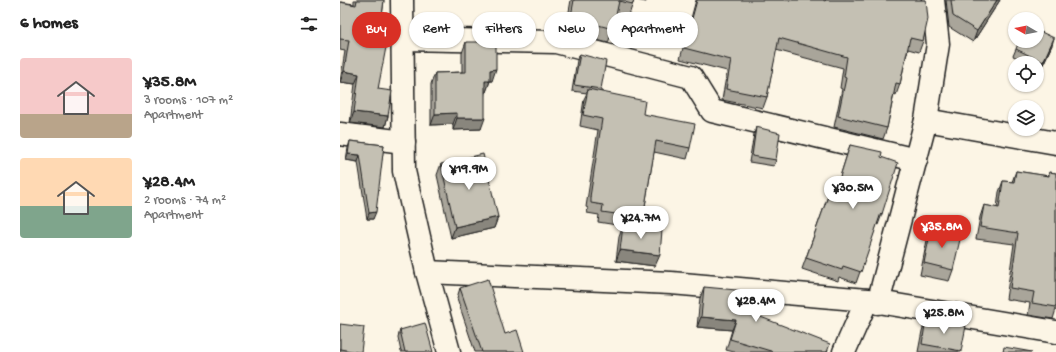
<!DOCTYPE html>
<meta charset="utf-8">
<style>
:root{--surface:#fff;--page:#f6f6f6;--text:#222;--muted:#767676;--accent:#d93025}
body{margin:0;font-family:"Gochi Hand",sans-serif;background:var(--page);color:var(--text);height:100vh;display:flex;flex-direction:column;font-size:15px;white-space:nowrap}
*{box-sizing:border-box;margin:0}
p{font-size:13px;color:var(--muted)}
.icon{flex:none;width:22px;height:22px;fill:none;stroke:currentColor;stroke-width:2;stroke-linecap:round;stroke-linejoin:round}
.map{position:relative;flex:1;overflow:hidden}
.details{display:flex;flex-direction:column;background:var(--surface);width:340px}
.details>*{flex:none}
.guide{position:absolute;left:12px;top:12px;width:380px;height:36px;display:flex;gap:8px}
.needle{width:26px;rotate:279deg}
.controls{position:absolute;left:668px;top:12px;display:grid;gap:8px}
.controls a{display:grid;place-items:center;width:36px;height:36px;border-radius:50%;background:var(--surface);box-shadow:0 1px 3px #0004;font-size:20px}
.price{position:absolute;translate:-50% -34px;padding:0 9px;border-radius:14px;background:#fff;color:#222;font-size:13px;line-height:26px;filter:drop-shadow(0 1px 2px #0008)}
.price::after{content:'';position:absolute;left:50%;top:24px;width:12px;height:9px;margin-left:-6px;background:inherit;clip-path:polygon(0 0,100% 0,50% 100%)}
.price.active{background:var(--accent);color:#fff}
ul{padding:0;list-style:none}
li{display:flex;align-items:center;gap:12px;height:100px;padding:0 20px}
li span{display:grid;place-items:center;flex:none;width:112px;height:80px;border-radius:4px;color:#555}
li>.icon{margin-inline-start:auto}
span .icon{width:48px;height:48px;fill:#fffc;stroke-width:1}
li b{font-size:17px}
h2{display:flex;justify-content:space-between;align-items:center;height:48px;padding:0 20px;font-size:17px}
.chip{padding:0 14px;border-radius:18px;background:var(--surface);box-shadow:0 1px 3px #0004;font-size:14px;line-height:36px}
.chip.active{background:var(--accent);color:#fff}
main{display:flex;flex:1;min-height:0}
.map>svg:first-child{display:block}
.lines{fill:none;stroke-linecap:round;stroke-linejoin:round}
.minor-casing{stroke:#1c1c1c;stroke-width:25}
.tertiary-casing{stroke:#1c1c1c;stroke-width:25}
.minor{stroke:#fcf5e5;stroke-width:22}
.tertiary{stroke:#fcf5e5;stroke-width:22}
.wall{fill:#a9a59a;stroke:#1c1c1c}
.shaded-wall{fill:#89867d;stroke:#1c1c1c}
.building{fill:#c4c0b3;stroke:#1c1c1c}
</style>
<main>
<section class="details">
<h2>6 homes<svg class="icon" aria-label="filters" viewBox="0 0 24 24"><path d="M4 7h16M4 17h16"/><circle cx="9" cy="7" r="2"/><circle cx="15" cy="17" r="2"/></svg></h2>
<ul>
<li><span style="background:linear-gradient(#f6c9c9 70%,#b9a48a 0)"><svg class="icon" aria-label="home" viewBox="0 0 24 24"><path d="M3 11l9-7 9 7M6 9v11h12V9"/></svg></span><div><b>¥35.8M</b><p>3 rooms · 107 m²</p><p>Apartment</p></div></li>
<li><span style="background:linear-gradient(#ffd9b3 60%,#7fa58c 0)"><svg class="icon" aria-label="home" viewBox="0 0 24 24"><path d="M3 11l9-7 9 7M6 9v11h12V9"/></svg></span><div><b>¥28.4M</b><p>2 rooms · 74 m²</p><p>Apartment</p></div></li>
</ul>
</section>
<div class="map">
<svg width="716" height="352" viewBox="0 0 716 352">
<rect width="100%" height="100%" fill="#fcf5e5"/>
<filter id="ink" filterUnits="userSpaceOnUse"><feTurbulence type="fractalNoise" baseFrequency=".025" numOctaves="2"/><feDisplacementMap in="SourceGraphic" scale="8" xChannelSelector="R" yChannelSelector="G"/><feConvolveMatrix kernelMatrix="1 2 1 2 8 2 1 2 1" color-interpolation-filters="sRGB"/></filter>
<g filter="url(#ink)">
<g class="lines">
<defs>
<g id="minor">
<path d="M 63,39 L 216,42 L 351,77 L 372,111 L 576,160"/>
<path d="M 586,120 L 716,143"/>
<path d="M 0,134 L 64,142"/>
<path d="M 87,272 L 331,283 L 527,300 L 716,332"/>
<path d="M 538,303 L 586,120 L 598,44 L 593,0"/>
<path d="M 504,352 L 527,300"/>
</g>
<path id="tertiary" d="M 62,0 L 64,171 L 87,272 L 109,352"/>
</defs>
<use href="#minor" class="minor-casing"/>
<use href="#tertiary" class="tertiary-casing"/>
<use href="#minor" class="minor"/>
<use href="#tertiary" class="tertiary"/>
</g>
<g class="wall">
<path d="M 14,0 L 44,0 L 39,40 L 38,89 L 48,116 L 45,127 L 10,123 L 15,84 L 0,82 L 5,51 L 0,50 L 0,2 L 14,4 Z"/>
<path d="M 231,0 L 294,0 L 288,18 L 276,15 L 273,29 L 268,43 L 238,35 L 238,33 L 226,29 Z"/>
<path d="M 296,0 L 307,0 L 306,2 Z"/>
<path d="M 356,0 L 586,0 L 583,41 L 579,52 L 568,49 L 560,84 L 556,95 L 554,94 L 547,128 L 543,139 L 494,127 L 502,89 L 500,88 L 503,68 L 436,50 L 427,97 L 423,108 L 382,100 L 387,71 L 340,59 Z"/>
<path d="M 606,0 L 660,0 L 633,42 L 609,27 Z"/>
<path d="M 126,42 L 152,81 L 150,81 L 146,92 L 145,92 L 141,129 L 113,130 L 113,124 L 91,125 L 91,84 L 95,73 L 122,72 L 122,53 Z"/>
<path d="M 712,45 L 701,69 L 697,67 L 697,63 L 689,63 L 673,56 L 676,49 Z"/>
<path d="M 240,54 L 261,89 L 261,91 L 303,114 L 350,148 L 347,159 L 314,152 L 303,218 L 299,228 L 315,266 L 276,261 L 279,237 L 283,226 L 258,222 L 259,215 L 247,213 L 248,208 L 246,207 L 258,130 L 240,126 L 244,99 L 247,93 L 232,91 L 237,60 Z"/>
<path d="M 416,127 L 436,160 L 434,166 L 409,162 L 414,134 Z"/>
<path d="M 10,141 L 44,145 L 33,219 L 27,219 L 18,162 L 6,160 L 8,148 Z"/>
<path d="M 510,145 L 541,157 L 542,214 L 538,225 L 537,224 L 516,283 L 499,277 L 498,281 L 462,269 L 493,182 L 498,183 Z"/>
<path d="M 101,164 L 158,217 L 154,228 L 111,238 L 97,175 Z"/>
<path d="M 676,171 L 708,176 L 709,172 L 716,173 L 716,309 L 713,319 L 688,315 L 690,303 L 666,299 L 674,244 L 636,239 L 640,217 L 644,205 L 657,208 L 659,192 L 663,181 L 672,182 Z"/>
<path d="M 591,229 L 613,270 L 609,281 L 580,275 L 587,240 Z"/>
<path d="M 364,287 L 413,314 L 488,352 L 394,352 L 386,350 L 392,330 L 357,327 L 360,298 Z"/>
<path d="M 120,288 L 165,334 L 184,352 L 135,352 L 117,298 Z"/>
<path d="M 586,319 L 621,351 L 621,352 L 578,352 L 582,331 Z"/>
<path d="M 0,324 L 21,352 L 0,352 Z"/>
<path d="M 60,330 L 93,352 L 61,352 L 58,337 Z"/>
</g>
<g class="shaded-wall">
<path d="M 657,0 L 660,0 L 633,42 L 637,31 Z"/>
<path d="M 714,38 L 712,45 L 701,69 L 703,62 Z"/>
<path d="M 156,69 L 152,81 L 148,81 L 150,81 L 146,92 L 141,92 L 150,70 Z"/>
<path d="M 4,71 L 19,74 L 15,84 L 0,82 Z"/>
<path d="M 14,112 L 48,116 L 45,127 L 10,123 Z"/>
<path d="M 117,113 L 113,124 L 91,125 L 95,114 Z"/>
<path d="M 117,118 L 145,118 L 141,129 L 113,130 Z"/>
<path d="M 8,154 L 20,155 L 18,162 L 6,160 Z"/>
<path d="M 36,212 L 33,219 L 27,219 L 29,213 Z"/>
<path d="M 158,217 L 154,228 L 111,238 L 115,227 Z"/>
<path d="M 280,250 L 320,255 L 315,266 L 276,261 Z"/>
<path d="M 361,317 L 396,320 L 392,330 L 357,327 Z"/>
</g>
<g class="building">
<path d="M 17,0 L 44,0 L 39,40 L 47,42 L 38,89 L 52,91 L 48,116 L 14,112 L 19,74 L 4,71 L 9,40 L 0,39 L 0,2 L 16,5 Z"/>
<path d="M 234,0 L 294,0 L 293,4 L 279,1 L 273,29 L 243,21 L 243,19 L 231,16 Z"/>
<path d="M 357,0 L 483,0 L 485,1 L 486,0 L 586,0 L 588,19 L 583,41 L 570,38 L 560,84 L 556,83 L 547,128 L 498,116 L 506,78 L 504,77 L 507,57 L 439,38 L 427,97 L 386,89 L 391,60 L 344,48 Z"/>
<path d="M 611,0 L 657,0 L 637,31 L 613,16 Z"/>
<path d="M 697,30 L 714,38 L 703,62 L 676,49 L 679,41 L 697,41 Z"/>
<path d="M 126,42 L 156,42 L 156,69 L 150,70 L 150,81 L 145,81 L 145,118 L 117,118 L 117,113 L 95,114 L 95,73 L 126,72 Z"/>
<path d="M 240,54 L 266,61 L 261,89 L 234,85 Z"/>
<path d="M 248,89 L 305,101 L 303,114 L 355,124 L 350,148 L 316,141 L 303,218 L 262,212 L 263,205 L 251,203 L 251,197 L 250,197 L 262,119 L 243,115 Z"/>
<path d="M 416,127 L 440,133 L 436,160 L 412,156 Z"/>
<path d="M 10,141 L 44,145 L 36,212 L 29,213 L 20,155 L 8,154 Z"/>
<path d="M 510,145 L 542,152 L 541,157 L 558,163 L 542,214 L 541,213 L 521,272 L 503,266 L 502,270 L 466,258 L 493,182 L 498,183 Z"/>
<path d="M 143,154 L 158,217 L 115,227 L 101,164 Z"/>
<path d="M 676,171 L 709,176 L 709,172 L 716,173 L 716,307 L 692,303 L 694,292 L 670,288 L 678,233 L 640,227 L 644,205 L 659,208 L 663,181 L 674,182 Z"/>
<path d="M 283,226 L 322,230 L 320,255 L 280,250 Z"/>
<path d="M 591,229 L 621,235 L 613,270 L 584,263 Z"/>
<path d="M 148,279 L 165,334 L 177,330 L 184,352 L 142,352 L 120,288 Z"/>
<path d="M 364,287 L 407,291 L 419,295 L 413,314 L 490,344 L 487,352 L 434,352 L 390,339 L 396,320 L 361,317 Z"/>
<path d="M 586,319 L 626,326 L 621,351 L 582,344 Z"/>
<path d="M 85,323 L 93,352 L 65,352 L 60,330 Z"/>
<path d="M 0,324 L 24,327 L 21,352 L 17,352 L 0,349 Z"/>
<path d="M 664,347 L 692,352 L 663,352 Z"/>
</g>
</g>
</svg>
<div class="controls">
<a><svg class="needle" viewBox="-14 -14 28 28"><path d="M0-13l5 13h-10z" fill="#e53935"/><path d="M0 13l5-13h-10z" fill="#767676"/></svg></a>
<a><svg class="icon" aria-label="locate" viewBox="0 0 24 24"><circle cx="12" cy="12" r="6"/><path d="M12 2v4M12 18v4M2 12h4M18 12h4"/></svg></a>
<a><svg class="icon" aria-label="layers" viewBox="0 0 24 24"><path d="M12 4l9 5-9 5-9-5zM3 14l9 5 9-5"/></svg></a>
</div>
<b class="price" style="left:129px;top:191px">¥19.9M</b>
<b class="price" style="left:513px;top:210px">¥30.5M</b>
<b class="price" style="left:301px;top:240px">¥24.7M</b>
<b class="price active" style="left:602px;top:249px">¥35.8M</b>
<b class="price" style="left:416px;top:323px">¥28.4M</b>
<b class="price" style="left:604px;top:335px">¥25.8M</b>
<div class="guide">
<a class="chip active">Buy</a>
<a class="chip">Rent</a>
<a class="chip">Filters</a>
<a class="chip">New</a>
<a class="chip">Apartment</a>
</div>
</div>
</main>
